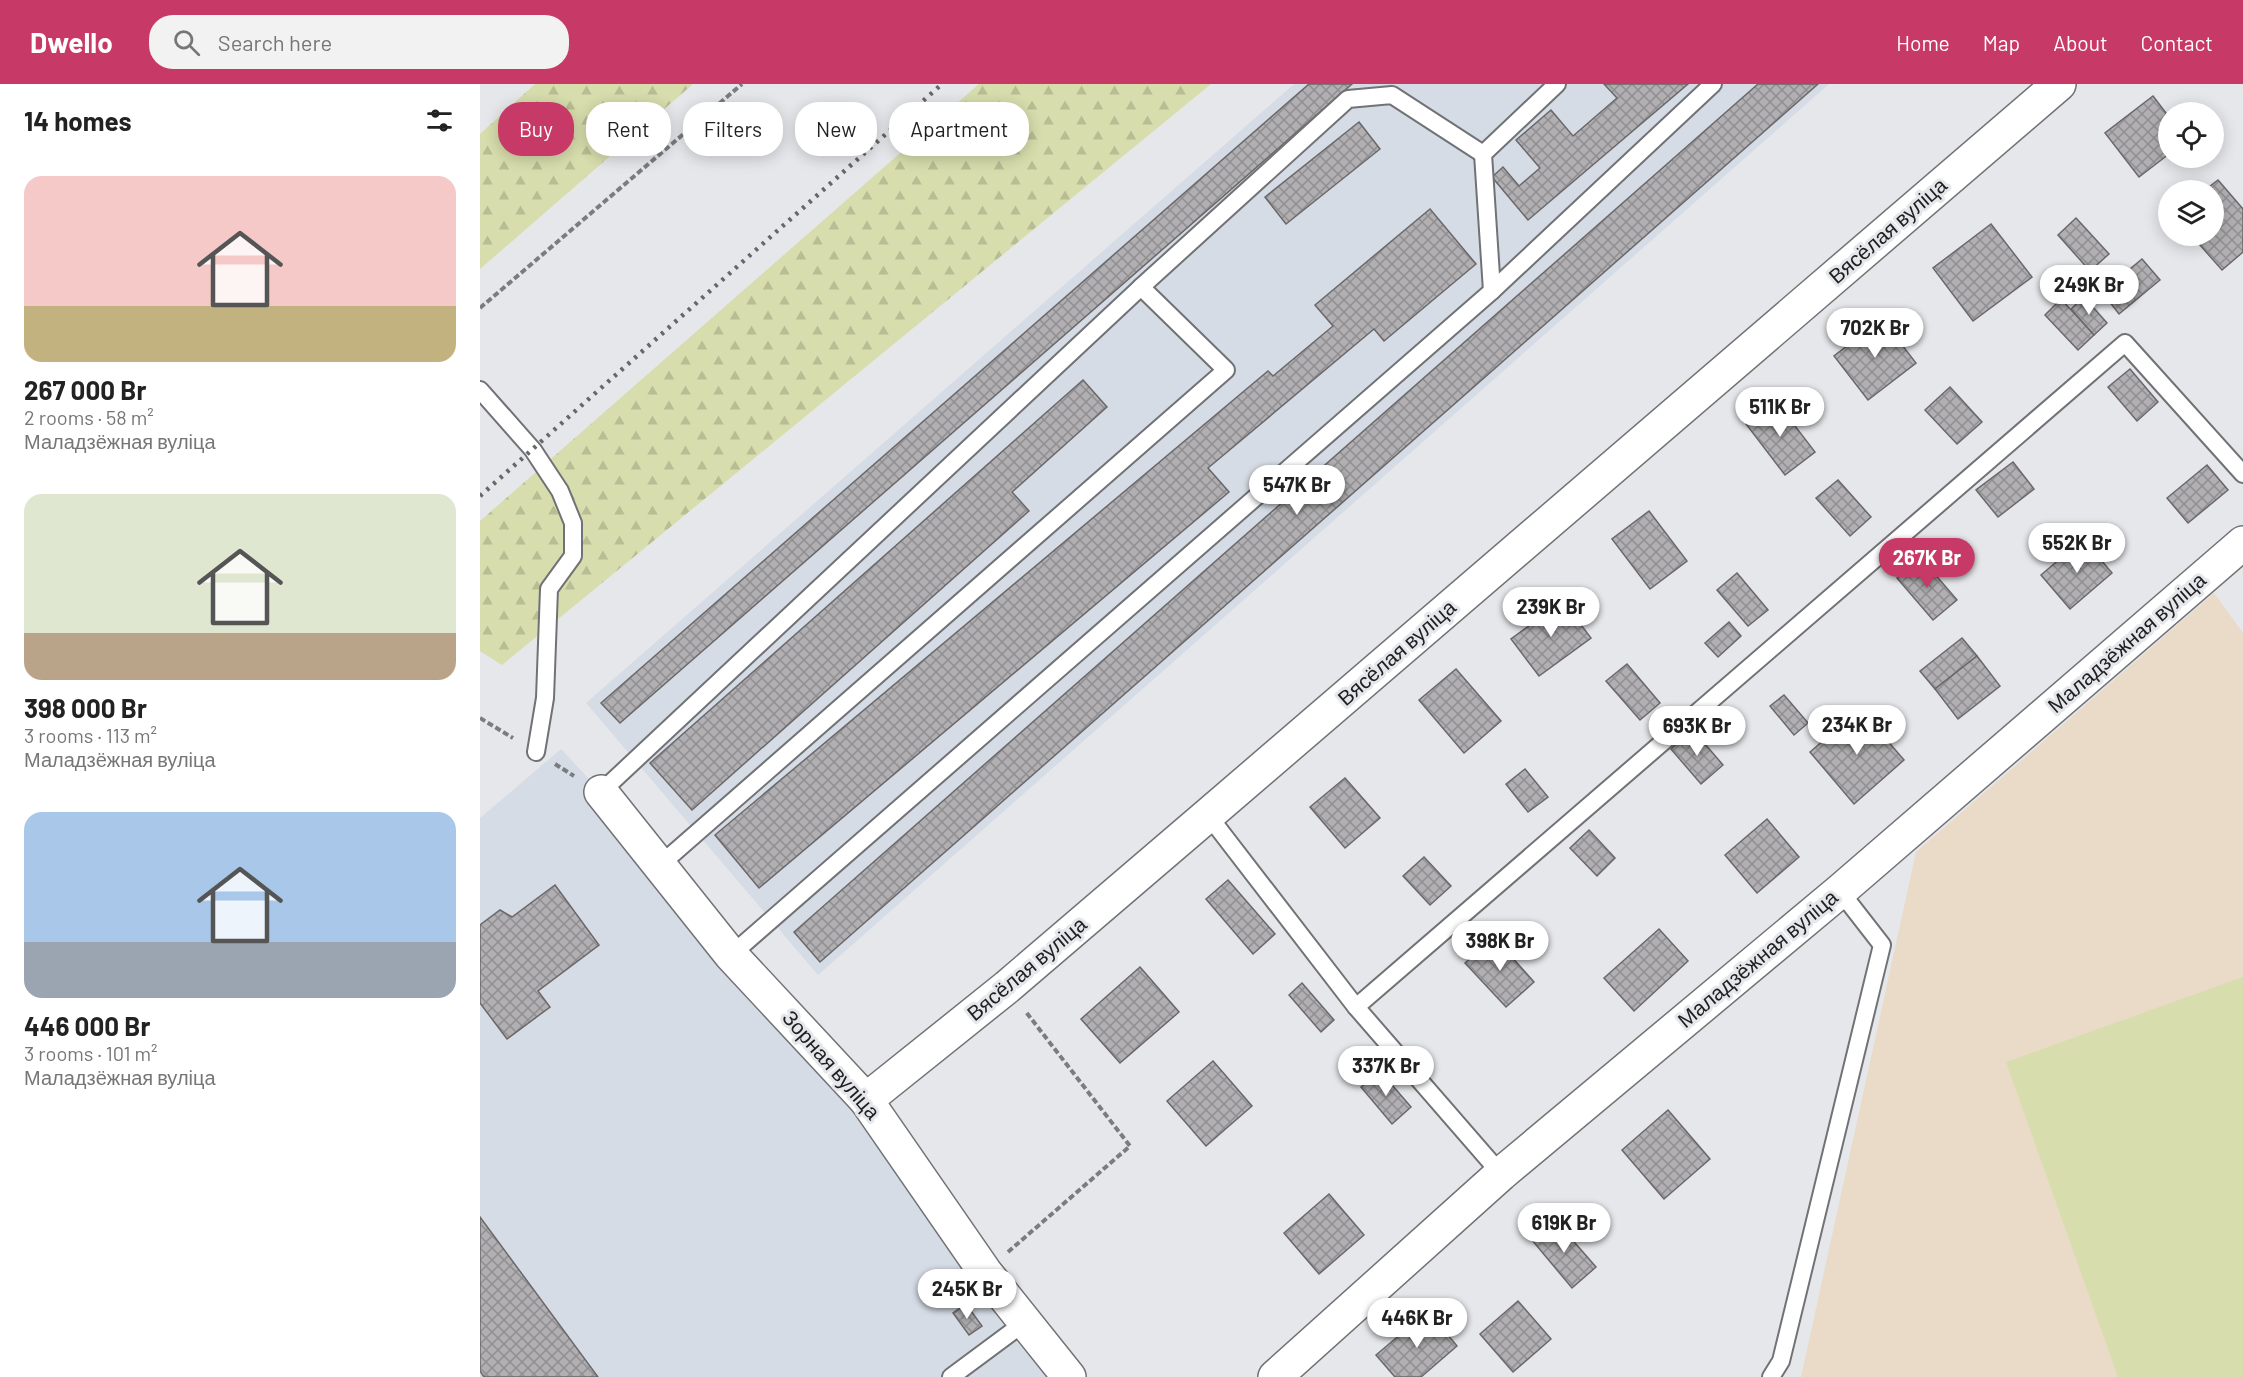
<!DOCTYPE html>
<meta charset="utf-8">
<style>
:root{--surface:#fff;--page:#f2f2f2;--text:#222;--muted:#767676;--accent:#c73967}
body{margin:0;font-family:Barlow,sans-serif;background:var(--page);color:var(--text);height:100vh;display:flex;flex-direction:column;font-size:22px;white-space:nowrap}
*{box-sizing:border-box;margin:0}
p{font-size:20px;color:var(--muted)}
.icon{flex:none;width:33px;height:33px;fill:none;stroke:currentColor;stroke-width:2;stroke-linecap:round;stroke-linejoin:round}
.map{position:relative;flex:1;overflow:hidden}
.details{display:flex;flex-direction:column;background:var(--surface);width:480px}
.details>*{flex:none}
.guide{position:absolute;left:18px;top:18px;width:570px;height:54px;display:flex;gap:12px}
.controls{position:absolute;left:1678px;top:18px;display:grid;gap:12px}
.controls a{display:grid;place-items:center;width:66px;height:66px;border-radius:50%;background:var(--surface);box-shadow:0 3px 15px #0003;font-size:30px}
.price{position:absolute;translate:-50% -51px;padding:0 14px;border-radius:21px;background:#fff;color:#222;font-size:20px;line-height:39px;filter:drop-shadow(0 2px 3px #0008)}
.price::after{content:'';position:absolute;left:50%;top:36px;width:18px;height:14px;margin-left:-9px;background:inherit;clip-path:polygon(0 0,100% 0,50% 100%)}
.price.on{background:var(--accent);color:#fff}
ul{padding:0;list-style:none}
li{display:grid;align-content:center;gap:12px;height:318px;padding:0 24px}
li span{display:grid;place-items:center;height:186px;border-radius:18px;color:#555}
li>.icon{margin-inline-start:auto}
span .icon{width:108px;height:108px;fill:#fffc;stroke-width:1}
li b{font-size:26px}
h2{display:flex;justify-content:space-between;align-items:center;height:72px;padding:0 24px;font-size:26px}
.pill{padding:0 21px;border-radius:24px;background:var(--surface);box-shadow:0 3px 15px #0003;font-size:21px;line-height:54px}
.pill.on{background:var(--accent);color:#fff}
header{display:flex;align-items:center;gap:36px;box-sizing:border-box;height:84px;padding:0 30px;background:var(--accent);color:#fff}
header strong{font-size:28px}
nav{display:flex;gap:33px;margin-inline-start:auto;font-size:21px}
.search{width:420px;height:54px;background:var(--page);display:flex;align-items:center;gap:15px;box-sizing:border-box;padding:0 21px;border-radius:24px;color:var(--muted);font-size:22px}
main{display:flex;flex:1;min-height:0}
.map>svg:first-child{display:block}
.built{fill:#d6dce5}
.education{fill:#eadbc8}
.forest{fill:url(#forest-firs)}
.green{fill:#d7ddac}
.building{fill:url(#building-cross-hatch);stroke:#6a686a;stroke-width:1.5}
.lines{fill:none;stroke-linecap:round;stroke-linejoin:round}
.service-casing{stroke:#717275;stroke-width:20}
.minor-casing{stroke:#717275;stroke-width:36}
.path{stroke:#7b7c7f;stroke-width:4;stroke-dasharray:6 3;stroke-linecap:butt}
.service{stroke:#fff;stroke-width:16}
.minor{stroke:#fff;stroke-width:33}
.rail{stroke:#67676a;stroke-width:4.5;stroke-dasharray:3 6;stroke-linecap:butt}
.labels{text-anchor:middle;stroke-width:6;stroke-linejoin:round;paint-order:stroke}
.street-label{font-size:21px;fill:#1f1f21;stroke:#e5e7ea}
</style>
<header>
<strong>Dwello</strong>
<div class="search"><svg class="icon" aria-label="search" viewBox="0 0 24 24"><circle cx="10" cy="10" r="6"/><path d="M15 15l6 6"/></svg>Search here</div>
<nav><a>Home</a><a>Map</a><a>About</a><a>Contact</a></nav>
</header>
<main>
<section class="details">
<h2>14 homes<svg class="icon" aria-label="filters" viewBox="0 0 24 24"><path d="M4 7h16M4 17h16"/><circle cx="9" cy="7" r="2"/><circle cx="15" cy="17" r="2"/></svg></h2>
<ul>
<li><span style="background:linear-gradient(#f6c9c9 70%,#c2b280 0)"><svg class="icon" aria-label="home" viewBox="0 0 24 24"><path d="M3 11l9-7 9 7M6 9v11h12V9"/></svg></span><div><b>267 000 Br</b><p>2 rooms · 58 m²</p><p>Маладзёжная вуліца</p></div></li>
<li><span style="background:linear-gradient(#dfe7d0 75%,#b9a48a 0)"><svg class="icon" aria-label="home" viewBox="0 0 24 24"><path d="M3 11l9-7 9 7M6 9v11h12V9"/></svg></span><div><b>398 000 Br</b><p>3 rooms · 113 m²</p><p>Маладзёжная вуліца</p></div></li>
<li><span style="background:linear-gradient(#a9c7e8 70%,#9aa5b1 0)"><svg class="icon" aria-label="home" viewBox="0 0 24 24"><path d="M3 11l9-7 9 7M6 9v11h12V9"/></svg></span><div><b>446 000 Br</b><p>3 rooms · 101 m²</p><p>Маладзёжная вуліца</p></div></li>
</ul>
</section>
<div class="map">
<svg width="1763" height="1293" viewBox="0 0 1763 1293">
<defs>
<pattern id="forest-firs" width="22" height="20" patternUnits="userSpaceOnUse" patternTransform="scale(1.5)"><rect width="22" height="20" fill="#d7ddac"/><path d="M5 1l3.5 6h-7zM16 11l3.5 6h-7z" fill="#b8bd94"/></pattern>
<pattern id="building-cross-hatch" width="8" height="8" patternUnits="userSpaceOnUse" patternTransform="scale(1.5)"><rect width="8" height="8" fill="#b1afb1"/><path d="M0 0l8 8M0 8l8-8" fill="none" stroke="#8f8e90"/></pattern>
</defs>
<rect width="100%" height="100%" fill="#e5e7ea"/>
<g class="built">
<path d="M 814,0 L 1349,0 L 338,891 L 106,619 Z"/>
<path d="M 81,665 L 121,708 L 587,1293 L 0,1293 L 0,734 Z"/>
</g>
<path class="education" d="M 1734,509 L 1763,549 L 1763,1293 L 1321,1293 L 1436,768 Z"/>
<g class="forest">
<path d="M 55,0 L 213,0 L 0,185 L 0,50 Z"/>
<path d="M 499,0 L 731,0 L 22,581 L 0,567 L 0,437 Z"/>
</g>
<path class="green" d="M 1763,893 L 1763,1293 L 1638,1293 L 1526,978 Z"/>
<g class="building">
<path d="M 829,0 L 872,0 L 140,639 L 121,619 Z"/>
<path d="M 1124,0 L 1208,0 L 1048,136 L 1012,93 L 1023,83 L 1039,102 L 1060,84 L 1036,56 L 1071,26 L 1093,52 L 1137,14 Z"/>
<path d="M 1278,0 L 1338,0 L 340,878 L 314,848 Z"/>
<path d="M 1673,12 L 1689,33 L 1689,70 L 1659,93 L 1625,49 Z"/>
<path d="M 879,38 L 900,65 L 806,140 L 785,113 Z"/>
<path d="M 1738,96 L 1763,125 L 1763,168 L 1742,186 L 1712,152 L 1734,152 L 1734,106 L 1725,106 Z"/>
<path d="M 950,125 L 996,180 L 904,257 L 894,245 L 728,384 L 749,408 L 279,804 L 235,751 L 788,287 L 793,292 L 853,242 L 835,221 Z"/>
<path d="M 1596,134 L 1629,170 L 1610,187 L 1578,151 Z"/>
<path d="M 1511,140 L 1552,193 L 1493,237 L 1453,184 Z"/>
<path d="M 1662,175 L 1680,196 L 1639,230 L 1622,208 Z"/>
<path d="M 1604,213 L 1627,239 L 1614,251 L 1591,225 Z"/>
<path d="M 1581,215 L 1614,251 L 1598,266 L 1565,231 Z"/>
<path d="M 1402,235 L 1436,279 L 1388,316 L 1354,272 Z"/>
<path d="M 1650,285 L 1678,318 L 1657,337 L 1628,303 Z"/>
<path d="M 603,296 L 627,323 L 532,408 L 549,427 L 212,726 L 170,679 Z"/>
<path d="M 1470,303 L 1502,338 L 1477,360 L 1445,326 Z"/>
<path d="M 1296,317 L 1335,368 L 1305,391 L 1266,340 Z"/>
<path d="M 1533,378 L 1554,405 L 1518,433 L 1496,406 Z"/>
<path d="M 1727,381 L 1748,406 L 1708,439 L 1687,414 Z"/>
<path d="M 1358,396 L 1391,433 L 1370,452 L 1336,414 Z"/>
<path d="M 1169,427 L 1207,477 L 1170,505 L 1132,455 Z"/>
<path d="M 1603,455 L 1632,489 L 1590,525 L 1561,491 Z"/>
<path d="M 1441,474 L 1477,516 L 1453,536 L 1417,494 Z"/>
<path d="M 1257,489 L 1288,526 L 1268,542 L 1237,506 Z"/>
<path d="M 1083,517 L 1111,554 L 1059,592 L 1031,555 Z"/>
<path d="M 1249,538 L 1261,552 L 1238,573 L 1225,559 Z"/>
<path d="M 1482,554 L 1497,572 L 1455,605 L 1440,587 Z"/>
<path d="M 1497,572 L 1520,602 L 1478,635 L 1455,605 Z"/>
<path d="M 1147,580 L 1180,619 L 1160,636 L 1126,597 Z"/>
<path d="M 976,585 L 1021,637 L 984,669 L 939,616 Z"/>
<path d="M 1304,611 L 1328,639 L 1314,651 L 1290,622 Z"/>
<path d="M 1380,625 L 1424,676 L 1374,720 L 1330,668 Z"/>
<path d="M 1213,646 L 1243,681 L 1221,700 L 1191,665 Z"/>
<path d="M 1045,685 L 1068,713 L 1048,728 L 1026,700 Z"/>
<path d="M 865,694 L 900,734 L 865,764 L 830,723 Z"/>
<path d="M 1287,735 L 1319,773 L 1277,809 L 1245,771 Z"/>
<path d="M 1109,746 L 1135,774 L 1117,792 L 1090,764 Z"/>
<path d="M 944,773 L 971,802 L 950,821 L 923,792 Z"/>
<path d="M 748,796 L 795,850 L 773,870 L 726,815 Z"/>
<path d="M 75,801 L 119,861 L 58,907 L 70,923 L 27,955 L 0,919 L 0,841 L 20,826 L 32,833 Z"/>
<path d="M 1179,845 L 1208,877 L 1154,927 L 1124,894 Z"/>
<path d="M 1014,853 L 1054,898 L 1026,923 L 985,879 Z"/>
<path d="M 660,883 L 699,928 L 640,979 L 601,935 Z"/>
<path d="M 822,899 L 854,936 L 841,948 L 809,911 Z"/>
<path d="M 733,977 L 772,1022 L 726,1062 L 687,1017 Z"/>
<path d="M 900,987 L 931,1023 L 912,1040 L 881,1003 Z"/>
<path d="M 1188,1026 L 1230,1075 L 1184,1115 L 1142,1066 Z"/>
<path d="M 849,1110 L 884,1151 L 839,1190 L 804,1149 Z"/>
<path d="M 0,1133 L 118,1293 L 4,1293 L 0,1287 Z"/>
<path d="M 1075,1136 L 1116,1183 L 1092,1204 L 1052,1156 Z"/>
<path d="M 1038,1217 L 1071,1255 L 1033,1288 L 1000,1250 Z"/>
<path d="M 486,1220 L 502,1242 L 489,1251 L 473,1229 Z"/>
<path d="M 948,1227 L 977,1262 L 941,1293 L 915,1293 L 896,1271 Z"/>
</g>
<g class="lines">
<defs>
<g id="service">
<path d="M 661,203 L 868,15 L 912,11 L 1003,70"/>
<path d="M 1012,207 L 1003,70 L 1077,0"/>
<path d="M 0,306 L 53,366 L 80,407 L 93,439 L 93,472 L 69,505 L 65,614 L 56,668"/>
<path d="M 121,708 L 661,203 L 746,286 L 180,781"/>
<path d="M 728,731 L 876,923 L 1021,1090"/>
<path d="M 251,871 L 1012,207 L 1233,0"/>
<path d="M 876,923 L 1645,259 L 1763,390"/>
<path d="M 471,1293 L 545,1238"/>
<path d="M 1291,1293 L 1301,1277 L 1402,861 L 1360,807"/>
</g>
<g id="minor">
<path d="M 121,708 L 251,871 L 386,1016 L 505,1188 L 589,1293"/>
<path d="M 386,1016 L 527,903 L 728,731 L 1579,0"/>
<path d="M 795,1293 L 1021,1090 L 1360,807 L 1763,459"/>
</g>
</defs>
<use href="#service" class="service-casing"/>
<use href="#minor" class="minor-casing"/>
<g class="path">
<path d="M 0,224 L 262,0"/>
<path d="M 0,634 L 33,654"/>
<path d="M 75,680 L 94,692"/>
<path d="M 528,1168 L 650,1062 L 546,928"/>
</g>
<use href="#service" class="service"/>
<use href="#minor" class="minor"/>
<path class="rail" d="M 0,412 L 462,0"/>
</g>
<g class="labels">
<g class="street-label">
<text transform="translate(1408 147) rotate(-41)" y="7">Вясёлая вуліца</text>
<text transform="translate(1647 559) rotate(-41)" y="7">Маладзёжная вуліца</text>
<text transform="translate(917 569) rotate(-41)" y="7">Вясёлая вуліца</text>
<text transform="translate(1278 875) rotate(-40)" y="7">Маладзёжная вуліца</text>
<text transform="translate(547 885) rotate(-40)" y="7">Вясёлая вуліца</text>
<text transform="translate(351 981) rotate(49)" y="7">Зорная вуліца</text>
</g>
</g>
</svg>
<div class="controls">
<a><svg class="icon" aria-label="locate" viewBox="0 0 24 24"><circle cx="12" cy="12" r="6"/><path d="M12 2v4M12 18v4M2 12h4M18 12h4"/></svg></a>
<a><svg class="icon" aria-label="layers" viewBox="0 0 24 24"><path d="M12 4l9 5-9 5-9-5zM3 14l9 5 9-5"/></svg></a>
</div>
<b class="price" style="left:1609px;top:232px">249K Br</b>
<b class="price" style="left:1395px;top:275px">702K Br</b>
<b class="price" style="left:1300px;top:354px">511K Br</b>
<b class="price" style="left:817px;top:432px">547K Br</b>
<b class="price" style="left:1597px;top:490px">552K Br</b>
<b class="price on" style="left:1447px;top:505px">267K Br</b>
<b class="price" style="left:1071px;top:554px">239K Br</b>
<b class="price" style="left:1377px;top:672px">234K Br</b>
<b class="price" style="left:1217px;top:673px">693K Br</b>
<b class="price" style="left:1020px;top:888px">398K Br</b>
<b class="price" style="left:906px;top:1013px">337K Br</b>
<b class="price" style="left:1084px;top:1170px">619K Br</b>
<b class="price" style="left:487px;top:1236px">245K Br</b>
<b class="price" style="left:937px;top:1265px">446K Br</b>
<div class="guide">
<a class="pill on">Buy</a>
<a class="pill">Rent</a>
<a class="pill">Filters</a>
<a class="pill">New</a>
<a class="pill">Apartment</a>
</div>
</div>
</main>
